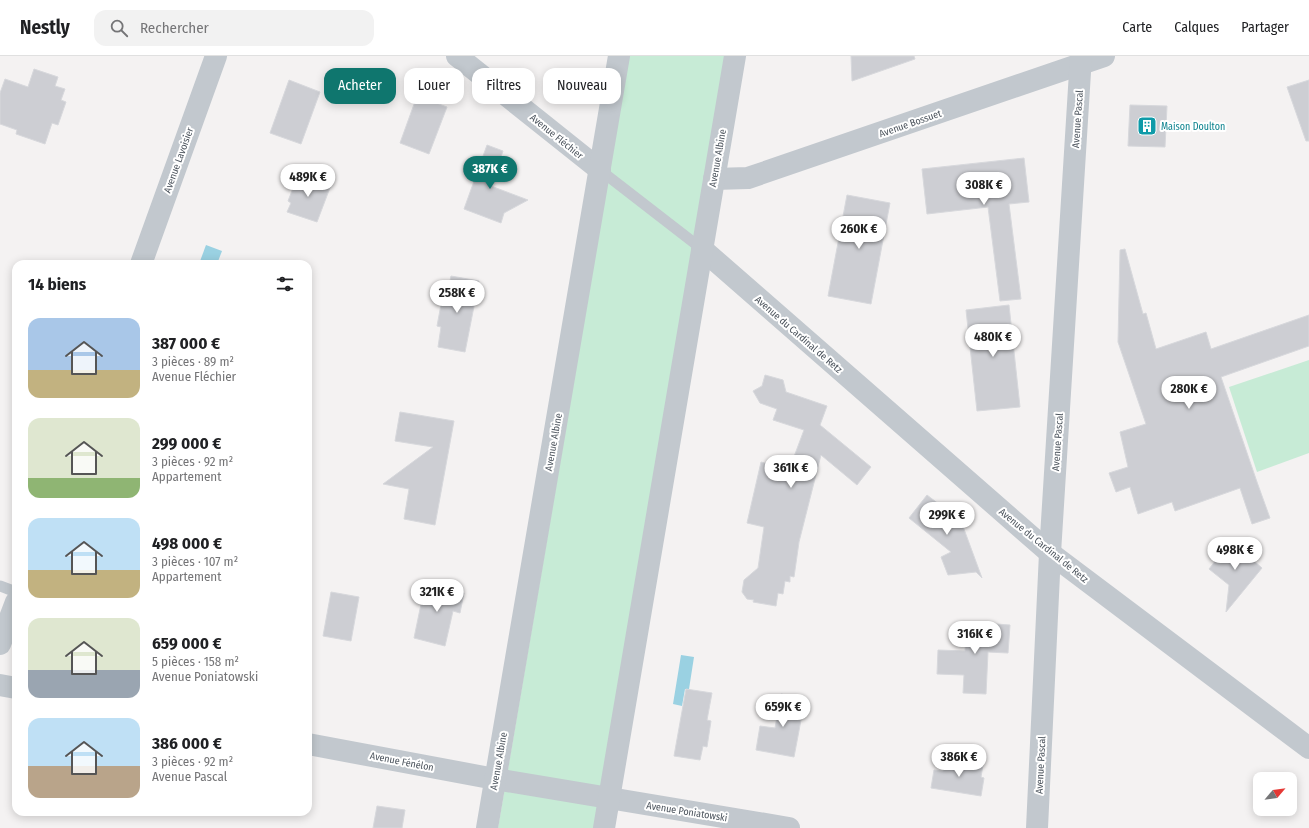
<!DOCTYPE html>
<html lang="fr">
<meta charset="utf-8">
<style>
:root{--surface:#fff;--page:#f2f2f2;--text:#202124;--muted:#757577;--line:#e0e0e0;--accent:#0f766e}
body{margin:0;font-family:"Fira Sans Condensed",sans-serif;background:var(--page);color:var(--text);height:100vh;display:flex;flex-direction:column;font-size:15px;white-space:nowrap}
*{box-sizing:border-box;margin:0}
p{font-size:13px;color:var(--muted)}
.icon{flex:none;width:22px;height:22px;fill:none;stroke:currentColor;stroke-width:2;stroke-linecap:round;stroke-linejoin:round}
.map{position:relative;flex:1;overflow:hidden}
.details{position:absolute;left:12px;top:204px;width:300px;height:556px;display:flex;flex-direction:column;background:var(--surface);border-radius:12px;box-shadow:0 2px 10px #0003}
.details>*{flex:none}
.hud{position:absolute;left:324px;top:12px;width:380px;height:36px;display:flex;gap:8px}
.needle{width:26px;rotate:61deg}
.buttons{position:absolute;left:1253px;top:716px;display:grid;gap:8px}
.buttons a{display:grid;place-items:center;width:44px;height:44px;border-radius:8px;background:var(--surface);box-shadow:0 2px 10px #0003;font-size:20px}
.price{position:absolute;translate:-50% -34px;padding:0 9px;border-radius:14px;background:#fff;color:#222;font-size:13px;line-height:26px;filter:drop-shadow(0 1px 2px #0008)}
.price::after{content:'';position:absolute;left:50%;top:24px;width:12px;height:9px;margin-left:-6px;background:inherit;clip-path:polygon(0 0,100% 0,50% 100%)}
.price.selected{background:var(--accent);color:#fff}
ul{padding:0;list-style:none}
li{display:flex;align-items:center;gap:12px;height:100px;padding:0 16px}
li span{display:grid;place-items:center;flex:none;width:112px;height:80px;border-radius:12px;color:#555}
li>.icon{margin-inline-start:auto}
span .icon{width:48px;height:48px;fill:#fffc;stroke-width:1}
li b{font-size:17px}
h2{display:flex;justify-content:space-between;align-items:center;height:48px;padding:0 16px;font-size:17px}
.pill{padding:0 14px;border-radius:12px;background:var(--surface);box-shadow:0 2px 10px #0003;font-size:14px;line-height:36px}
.pill.selected{background:var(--accent);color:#fff}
header{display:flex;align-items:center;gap:24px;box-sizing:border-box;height:56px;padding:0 20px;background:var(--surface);border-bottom:1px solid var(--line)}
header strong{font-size:19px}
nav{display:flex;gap:22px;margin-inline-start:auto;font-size:14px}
.search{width:280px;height:36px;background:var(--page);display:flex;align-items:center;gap:10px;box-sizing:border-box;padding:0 14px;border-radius:12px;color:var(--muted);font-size:15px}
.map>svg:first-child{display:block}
.green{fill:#c7ebd6}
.water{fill:#9ad1e2}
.building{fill:#cdced3;stroke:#d7d8dc}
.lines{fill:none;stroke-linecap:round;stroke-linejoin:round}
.lane{stroke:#c2c8ce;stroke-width:11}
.street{stroke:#c2c8ce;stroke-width:22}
.labels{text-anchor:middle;stroke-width:4;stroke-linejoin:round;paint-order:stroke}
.street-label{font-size:10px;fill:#4c545d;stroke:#fff}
.culture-label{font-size:10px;fill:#0d838f;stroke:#fff;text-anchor:start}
</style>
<header>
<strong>Nestly</strong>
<div class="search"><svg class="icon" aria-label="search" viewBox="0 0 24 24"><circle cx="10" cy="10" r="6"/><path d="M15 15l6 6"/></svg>Rechercher</div>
<nav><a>Carte</a><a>Calques</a><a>Partager</a></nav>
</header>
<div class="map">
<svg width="1309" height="772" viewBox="0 0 1309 772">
<rect width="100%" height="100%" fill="#f4f2f2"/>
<g class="green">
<path d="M 629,0 L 725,0 L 594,772 L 498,772 Z"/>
<path d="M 1309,304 L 1309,397 L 1257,416 L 1229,331 Z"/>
</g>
<g class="water">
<path d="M 206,189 L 222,195 L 217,208 L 199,208 Z"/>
<path d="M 681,599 L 694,601 L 689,633 L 685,633 L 682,650 L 673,648 Z"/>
</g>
<g class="building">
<path d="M 851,0 L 914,0 L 915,3 L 852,25 Z"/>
<path d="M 34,13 L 58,21 L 55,30 L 65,33 L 61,44 L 66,46 L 58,69 L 52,67 L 45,88 L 16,78 L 17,74 L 0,68 L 0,37 L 5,23 L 28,31 Z"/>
<path d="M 289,24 L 320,36 L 301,88 L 270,77 Z"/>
<path d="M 1309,24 L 1309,85 L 1306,85 L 1287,31 Z"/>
<path d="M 417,40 L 447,51 L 429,98 L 400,87 Z"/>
<path d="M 1130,49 L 1167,50 L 1165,91 L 1128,90 Z"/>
<path d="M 487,89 L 503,95 L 491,130 L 528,144 L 504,157 L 501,167 L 464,153 Z"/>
<path d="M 1024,102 L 1029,146 L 1009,148 L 1021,243 L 1000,245 L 988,151 L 927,158 L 922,113 Z"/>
<path d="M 302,117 L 331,129 L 317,166 L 287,156 L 291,147 L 288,145 L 295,127 L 297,128 Z"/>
<path d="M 847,139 L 890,147 L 871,248 L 828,240 Z"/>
<path d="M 1125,193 L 1143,258 L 1146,257 L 1156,293 L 1206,276 L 1211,293 L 1309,259 L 1309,290 L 1221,321 L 1257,426 L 1270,462 L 1252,468 L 1240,432 L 1175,455 L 1172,446 L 1138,458 L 1130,431 L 1116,436 L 1109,417 L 1128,411 L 1120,376 L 1146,368 L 1118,286 L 1120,194 Z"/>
<path d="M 451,220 L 479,225 L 465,296 L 438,291 L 441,271 L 437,270 L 443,238 L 447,239 Z"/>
<path d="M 1009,249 L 1020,351 L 977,355 L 966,254 Z"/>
<path d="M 765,319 L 783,324 L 786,336 L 827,350 L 820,369 L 871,411 L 857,429 L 821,399 L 799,486 L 794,521 L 790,520 L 790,526 L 785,525 L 783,538 L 778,537 L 776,550 L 753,546 L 754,544 L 747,543 L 742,536 L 744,524 L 758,512 L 764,471 L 747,467 L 761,406 L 789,414 L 804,374 L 773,364 L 777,353 L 760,347 L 753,335 L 762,330 Z"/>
<path d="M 400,356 L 454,365 L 435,469 L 404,463 L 409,433 L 383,428 L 433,391 L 395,385 Z"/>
<path d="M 927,439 L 961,465 L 982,522 L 976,516 L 948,519 L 941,501 L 951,496 L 909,462 Z"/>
<path d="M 1231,485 L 1262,512 L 1226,556 L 1229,529 L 1209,513 Z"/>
<path d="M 426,524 L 447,529 L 446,533 L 464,537 L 460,557 L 453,555 L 445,590 L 414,582 Z"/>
<path d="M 331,536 L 359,541 L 351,585 L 323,580 Z"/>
<path d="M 967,566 L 1010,569 L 1008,597 L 988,596 L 986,638 L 963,637 L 964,619 L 937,618 L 938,594 L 965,595 Z"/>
<path d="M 686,633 L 712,637 L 707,664 L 711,665 L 707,691 L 703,690 L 700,704 L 674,700 Z"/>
<path d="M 781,638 L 805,643 L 794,701 L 756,694 L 760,670 L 775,672 Z"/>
<path d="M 946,702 L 983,709 L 981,721 L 984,722 L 981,740 L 931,732 L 934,714 L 943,715 Z"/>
<path d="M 377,750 L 405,754 L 402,772 L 373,772 Z"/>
</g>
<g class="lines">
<g class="lane">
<path d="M 600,114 L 702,193"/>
<path d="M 0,530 L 16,536"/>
</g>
<g class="street">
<path d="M 457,0 L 600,114"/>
<path d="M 714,123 L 748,122 L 1104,0"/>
<path d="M 702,193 L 1050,497 L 1309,692"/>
<path d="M 141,208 L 216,0"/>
<path d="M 0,588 L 16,546"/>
<path d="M 0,629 L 16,632"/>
<path d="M 308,688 L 495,723 L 789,772"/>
<path d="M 487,772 L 619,0"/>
<path d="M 604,772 L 735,0"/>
<path d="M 1037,772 L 1050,497 L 1081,0"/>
</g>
</g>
<defs>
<symbol id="building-square" viewBox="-11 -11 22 22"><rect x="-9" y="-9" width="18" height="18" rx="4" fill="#0f9aa8" stroke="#fff"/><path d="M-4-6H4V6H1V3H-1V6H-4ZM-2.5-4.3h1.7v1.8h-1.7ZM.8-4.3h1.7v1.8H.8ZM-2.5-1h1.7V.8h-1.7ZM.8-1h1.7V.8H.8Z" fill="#fff"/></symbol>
</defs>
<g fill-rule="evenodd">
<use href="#building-square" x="1136" y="59" width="22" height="22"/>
</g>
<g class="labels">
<g class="street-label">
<text transform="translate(1077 63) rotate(-86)" y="4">Avenue Pascal</text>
<text transform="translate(910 67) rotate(-19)" y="4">Avenue Bossuet</text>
<text transform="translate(557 80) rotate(39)" y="4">Avenue Fléchier</text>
<text transform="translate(717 102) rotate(-80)" y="4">Avenue Albine</text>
<text transform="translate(178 104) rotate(-70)" y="4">Avenue Lavoisier</text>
<text transform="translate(799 278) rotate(41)" y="4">Avenue du Cardinal de Retz</text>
<text transform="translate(553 386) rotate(-80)" y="4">Avenue Albine</text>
<text transform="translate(1057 386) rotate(-86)" y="4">Avenue Pascal</text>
<text transform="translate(1044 489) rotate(39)" y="4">Avenue du Cardinal de Retz</text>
<text transform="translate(402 705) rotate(11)" y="4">Avenue Fénélon</text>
<text transform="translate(498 705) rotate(-80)" y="4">Avenue Albine</text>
<text transform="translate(1040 709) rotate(-87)" y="4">Avenue Pascal</text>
<text transform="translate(687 755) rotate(9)" y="4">Avenue Poniatowski</text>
</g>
<g class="culture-label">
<text x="1161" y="74">Maison Doulton</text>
</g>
</g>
</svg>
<div class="buttons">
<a><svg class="needle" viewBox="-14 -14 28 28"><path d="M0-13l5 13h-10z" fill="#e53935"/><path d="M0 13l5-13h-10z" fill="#757577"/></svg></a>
</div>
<b class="price selected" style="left:490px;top:134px">387K €</b>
<b class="price" style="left:308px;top:142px">489K €</b>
<b class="price" style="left:984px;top:150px">308K €</b>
<b class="price" style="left:859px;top:194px">260K €</b>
<b class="price" style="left:457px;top:258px">258K €</b>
<b class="price" style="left:993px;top:302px">480K €</b>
<b class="price" style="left:1189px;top:354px">280K €</b>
<b class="price" style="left:791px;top:433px">361K €</b>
<b class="price" style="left:947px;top:480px">299K €</b>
<b class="price" style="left:1235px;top:515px">498K €</b>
<b class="price" style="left:437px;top:557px">321K €</b>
<b class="price" style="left:975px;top:599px">316K €</b>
<b class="price" style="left:783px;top:672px">659K €</b>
<b class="price" style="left:959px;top:722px">386K €</b>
<div class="hud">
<a class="pill selected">Acheter</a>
<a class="pill">Louer</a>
<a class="pill">Filtres</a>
<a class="pill">Nouveau</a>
</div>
<section class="details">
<h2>14 biens<svg class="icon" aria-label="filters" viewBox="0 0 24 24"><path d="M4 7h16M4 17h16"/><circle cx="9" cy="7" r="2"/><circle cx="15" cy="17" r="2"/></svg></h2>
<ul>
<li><span style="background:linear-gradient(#a9c7e8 65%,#c2b280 0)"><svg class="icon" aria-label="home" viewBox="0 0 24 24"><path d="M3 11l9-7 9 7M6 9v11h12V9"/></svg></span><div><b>387 000 €</b><p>3 pièces · 89 m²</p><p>Avenue Fléchier</p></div></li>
<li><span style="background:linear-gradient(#dfe7d0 75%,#8fb573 0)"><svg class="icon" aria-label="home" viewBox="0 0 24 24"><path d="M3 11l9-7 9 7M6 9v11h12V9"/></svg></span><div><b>299 000 €</b><p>3 pièces · 92 m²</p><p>Appartement</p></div></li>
<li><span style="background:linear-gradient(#bfe0f5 65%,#c2b280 0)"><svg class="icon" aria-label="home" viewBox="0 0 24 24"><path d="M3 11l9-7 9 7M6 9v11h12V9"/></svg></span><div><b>498 000 €</b><p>3 pièces · 107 m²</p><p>Appartement</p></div></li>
<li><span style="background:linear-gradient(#dfe7d0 65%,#9aa5b1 0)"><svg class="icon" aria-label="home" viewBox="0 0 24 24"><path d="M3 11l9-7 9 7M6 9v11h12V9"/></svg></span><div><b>659 000 €</b><p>5 pièces · 158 m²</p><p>Avenue Poniatowski</p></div></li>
<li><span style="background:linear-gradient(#bfe0f5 60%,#b9a48a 0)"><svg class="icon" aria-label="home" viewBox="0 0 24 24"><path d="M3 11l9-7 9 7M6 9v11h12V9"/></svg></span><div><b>386 000 €</b><p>3 pièces · 92 m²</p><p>Avenue Pascal</p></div></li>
</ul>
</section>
</div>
